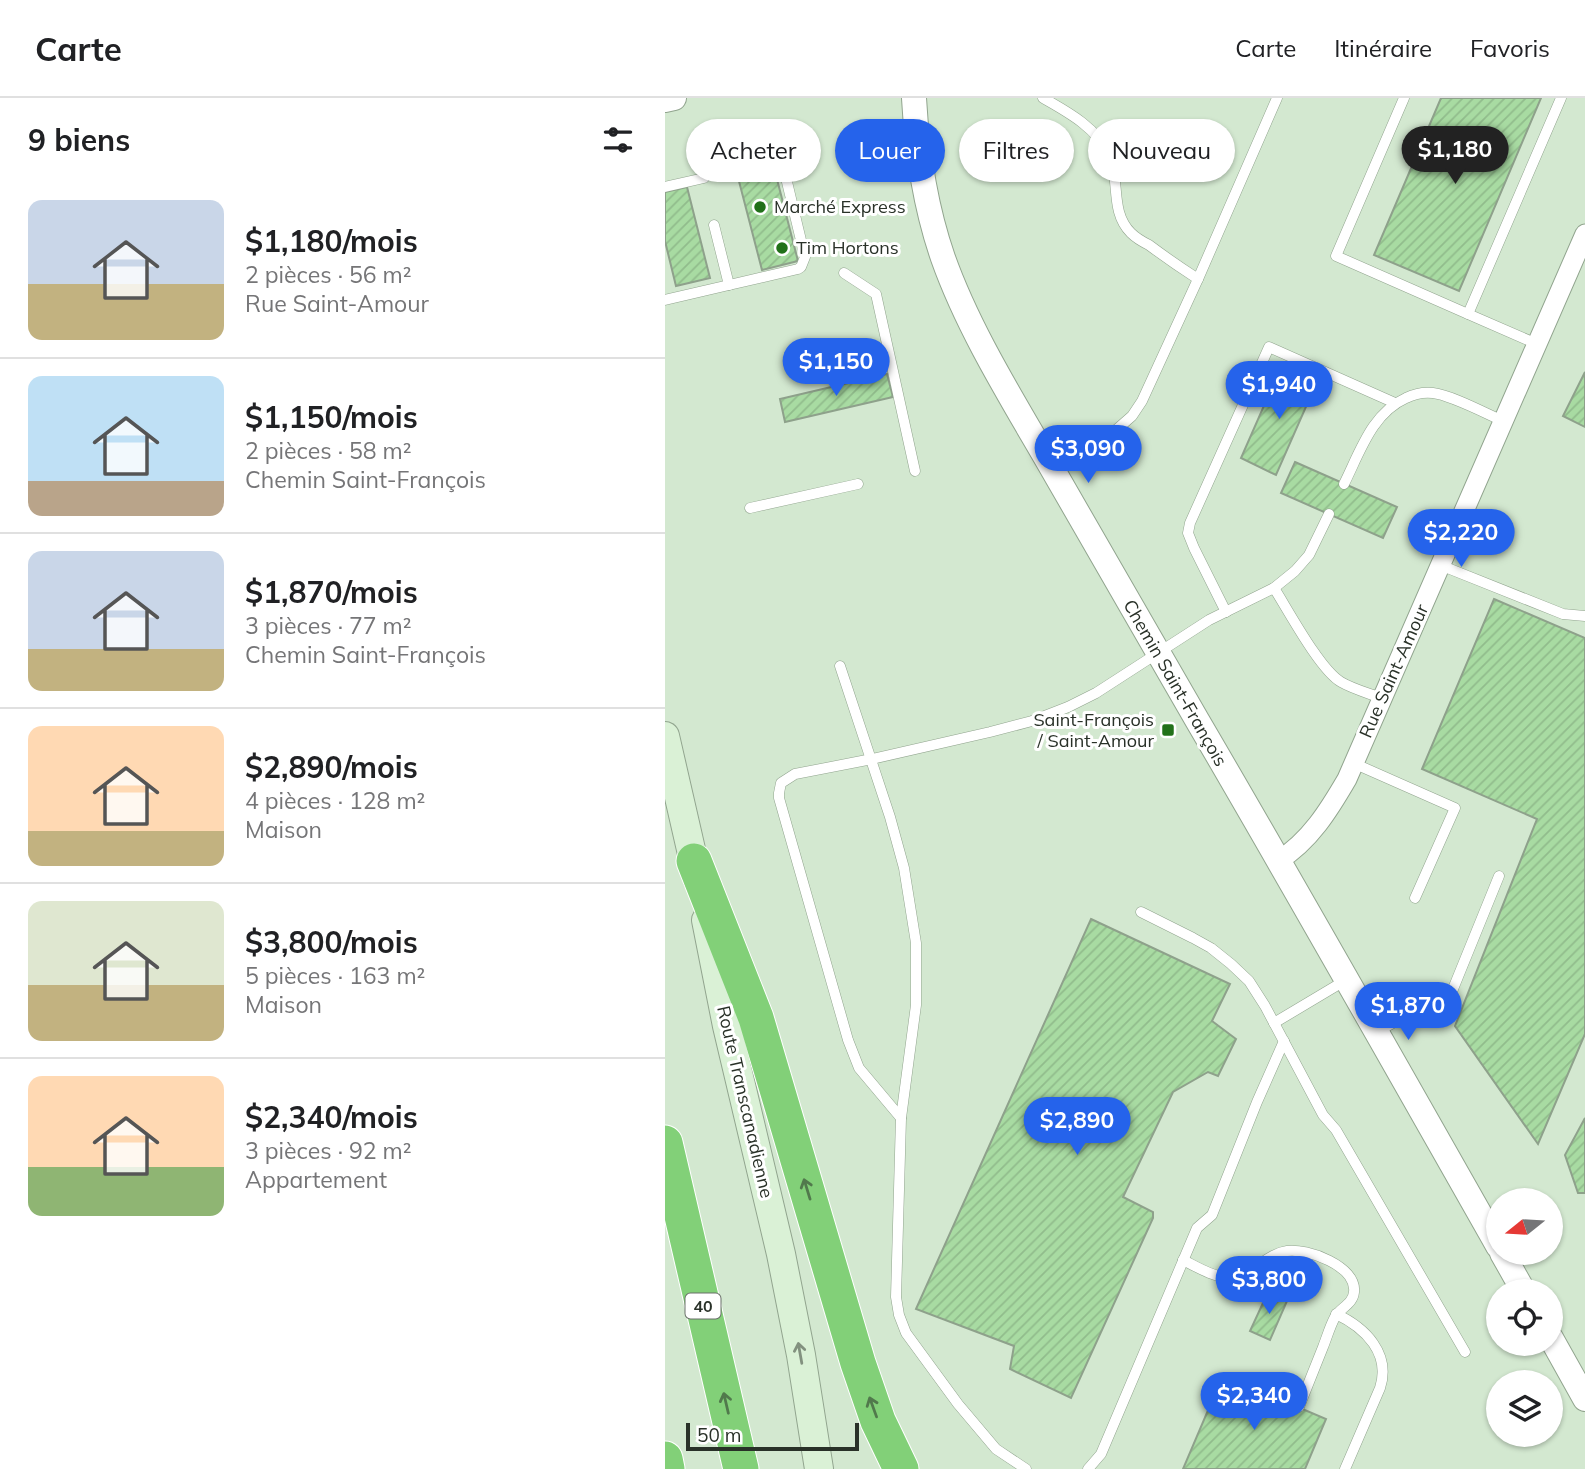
<!DOCTYPE html>
<html lang="fr">
<meta charset="utf-8">
<style>
:root{--surface:#fff;--page:#f2f2f2;--text:#202124;--muted:#757577;--line:#e0e0e0;--accent:#2563eb}
body{margin:0;font-family:Mulish,sans-serif;background:var(--page);color:var(--text);height:100vh;display:flex;flex-direction:column;font-size:26px;white-space:nowrap}
*{box-sizing:border-box;margin:0}
p{font-size:23px;color:var(--muted)}
.icon{flex:none;width:38px;height:38px;fill:none;stroke:currentColor;stroke-width:2;stroke-linecap:round;stroke-linejoin:round}
.map{position:relative;flex:1;overflow:hidden}
.drawer{display:flex;flex-direction:column;background:var(--surface);width:665px}
.drawer>*{flex:none}
.hud{position:absolute;left:21px;top:21px;width:665px;height:63px;display:flex;gap:14px}
.needle{width:46px;rotate:252deg}
.buttons{position:absolute;left:821px;top:1090px;display:grid;gap:14px}
.buttons a{display:grid;place-items:center;width:77px;height:77px;border-radius:50%;background:var(--surface);box-shadow:0 2px 5px #0004;font-size:35px}
.scale{position:absolute;left:21px;bottom:18px;width:173px;box-sizing:border-box;padding-left:7px;border:4px solid #293128;border-top:0;font-size:19px;line-height:24px;white-space:nowrap;color:#293128;-webkit-text-stroke:5px #fff;paint-order:stroke}
.price{position:absolute;translate:-50% -60px;padding:0 16px;border-radius:24px;background:var(--accent);color:#fff;font-size:23px;line-height:46px;filter:drop-shadow(0 2px 4px #0008)}
.price::after{content:'';position:absolute;left:50%;top:42px;width:21px;height:16px;margin-left:-10px;background:inherit;clip-path:polygon(0 0,100% 0,50% 100%)}
.price.current{background:#222;color:#fff}
ul{padding:0;list-style:none}
li{display:flex;align-items:center;gap:21px;height:175px;padding:0 28px}
li+li{border-top:2px solid var(--line)}
li span{display:grid;place-items:center;flex:none;width:196px;height:140px;border-radius:14px;color:#555}
li>.icon{margin-inline-start:auto}
span .icon{width:84px;height:84px;fill:#fffc;stroke-width:1}
li b{font-size:30px}
h2{display:flex;justify-content:space-between;align-items:center;height:84px;padding:0 28px;font-size:30px}
.chip{padding:0 24px;border-radius:32px;background:var(--surface);box-shadow:0 2px 5px #0004;font-size:24px;line-height:63px}
.chip.current{background:var(--accent);color:#fff}
header{display:flex;align-items:center;gap:42px;box-sizing:border-box;height:98px;padding:0 35px;background:var(--surface);border-bottom:2px solid var(--line)}
header strong{font-size:33px}
nav{display:flex;gap:38px;margin-inline-start:auto;font-size:24px}
main{display:flex;flex:1;min-height:0}
.map>svg:first-child{display:block}
.building{fill:url(#building-hatch);stroke:#8ea18b;stroke-width:2}
.lines{fill:none;stroke-linecap:round;stroke-linejoin:round}
.service-casing{stroke:#91a48e;stroke-width:11}
.minor-casing{stroke:#91a48e;stroke-width:21}
.tertiary-casing{stroke:#91a48e;stroke-width:26}
.secondary-casing{stroke:#91a48e;stroke-width:30}
.motorway-casing{stroke:#fff;stroke-width:37}
.service{stroke:#fff;stroke-width:10}
.minor{stroke:#fff;stroke-width:19}
.tertiary{stroke:#fff;stroke-width:24}
.secondary{stroke:#daf1d6;stroke-width:28}
.motorway{stroke:#82d078;stroke-width:35}
.oneway{stroke:#51794c}
.oneway2{stroke:#82917f}
.poi-dot{fill:#217119;stroke:#fff;stroke-width:2.5}
.labels{text-anchor:middle;stroke-width:6;stroke-linejoin:round;paint-order:stroke}
.shield{fill:#fff;stroke:#696f68;stroke-width:2}
.shield-label{font-size:16px;font-weight:bold;fill:#293128}
.poi-label{font-size:18px;fill:#293128;stroke:#fff;text-anchor:start}
.street-label{font-size:18px;fill:#293128;stroke:#fff}
</style>
<header>
<strong>Carte</strong>
<nav><a>Carte</a><a>Itinéraire</a><a>Favoris</a></nav>
</header>
<main>
<section class="drawer">
<h2>9 biens<svg class="icon" aria-label="filters" viewBox="0 0 24 24"><path d="M4 7h16M4 17h16"/><circle cx="9" cy="7" r="2"/><circle cx="15" cy="17" r="2"/></svg></h2>
<ul>
<li><span style="background:linear-gradient(#c9d6e8 60%,#c2b280 0)"><svg class="icon" aria-label="home" viewBox="0 0 24 24"><path d="M3 11l9-7 9 7M6 9v11h12V9"/></svg></span><div><b>$1,180/mois</b><p>2 pièces · 56 m²</p><p>Rue Saint-Amour</p></div></li>
<li><span style="background:linear-gradient(#bfe0f5 75%,#b9a48a 0)"><svg class="icon" aria-label="home" viewBox="0 0 24 24"><path d="M3 11l9-7 9 7M6 9v11h12V9"/></svg></span><div><b>$1,150/mois</b><p>2 pièces · 58 m²</p><p>Chemin Saint-François</p></div></li>
<li><span style="background:linear-gradient(#c9d6e8 70%,#c2b280 0)"><svg class="icon" aria-label="home" viewBox="0 0 24 24"><path d="M3 11l9-7 9 7M6 9v11h12V9"/></svg></span><div><b>$1,870/mois</b><p>3 pièces · 77 m²</p><p>Chemin Saint-François</p></div></li>
<li><span style="background:linear-gradient(#ffd9b3 75%,#c2b280 0)"><svg class="icon" aria-label="home" viewBox="0 0 24 24"><path d="M3 11l9-7 9 7M6 9v11h12V9"/></svg></span><div><b>$2,890/mois</b><p>4 pièces · 128 m²</p><p>Maison</p></div></li>
<li><span style="background:linear-gradient(#dfe7d0 60%,#c2b280 0)"><svg class="icon" aria-label="home" viewBox="0 0 24 24"><path d="M3 11l9-7 9 7M6 9v11h12V9"/></svg></span><div><b>$3,800/mois</b><p>5 pièces · 163 m²</p><p>Maison</p></div></li>
<li><span style="background:linear-gradient(#ffd9b3 65%,#8fb573 0)"><svg class="icon" aria-label="home" viewBox="0 0 24 24"><path d="M3 11l9-7 9 7M6 9v11h12V9"/></svg></span><div><b>$2,340/mois</b><p>3 pièces · 92 m²</p><p>Appartement</p></div></li>
</ul>
</section>
<div class="map">
<svg width="920" height="1371" viewBox="0 0 920 1371">
<defs>
<pattern id="building-hatch" width="6" height="6" patternUnits="userSpaceOnUse" patternTransform="scale(1.75)"><rect width="6" height="6" fill="#a8dba2"/><path d="M-1 1l2-2M0 6l6-6M5 7l2-2" fill="none" stroke="#91bc8c"/></pattern>
</defs>
<rect width="100%" height="100%" fill="#d3e8d0"/>
<g class="building">
<path d="M 776,0 L 876,0 L 794,193 L 709,157 Z"/>
<path d="M 105,54 L 133,163 L 97,172 L 69,64 Z"/>
<path d="M 22,89 L 45,180 L 11,188 L 0,143 L 0,94 Z"/>
<path d="M 616,269 L 651,286 L 611,377 L 576,360 Z"/>
<path d="M 920,274 L 920,329 L 898,318 Z"/>
<path d="M 222,276 L 228,299 L 120,324 L 115,301 Z"/>
<path d="M 630,364 L 732,409 L 718,440 L 616,395 Z"/>
<path d="M 829,501 L 920,540 L 920,936 L 873,1046 L 790,928 L 872,721 L 757,671 Z"/>
<path d="M 426,821 L 565,886 L 547,923 L 571,941 L 553,978 L 543,974 L 508,994 L 458,1099 L 488,1114 L 488,1120 L 406,1300 L 345,1271 L 349,1248 L 251,1211 Z"/>
<path d="M 920,1020 L 920,1095 L 913,1095 L 900,1057 Z"/>
<path d="M 603,1194 L 622,1203 L 605,1242 L 585,1233 Z"/>
<path d="M 558,1277 L 661,1321 L 640,1371 L 518,1371 Z"/>
</g>
<g class="lines">
<defs>
<g id="service">
<path d="M 378,0 C 403,14 434,31 445,59 C 455,84 445,114 466,135 C 471,140 478,144 484,147 C 500,159 516,170 533,181 L 477,303 L 467,318 L 451,332 L 386,368"/>
<path d="M 739,0 L 671,158 L 803,216"/>
<path d="M 32,48 L 93,31 L 108,41 L 116,59 L 140,159 L 136,169 L 133,171 L 64,187"/>
<path d="M 0,89 L 39,80"/>
<path d="M 179,175 L 211,196 L 250,373"/>
<path d="M 533,181 L 612,0"/>
<path d="M 0,202 L 64,187 L 49,127"/>
<path d="M 872,246 L 803,216 L 896,0"/>
<path d="M 679,386 C 695,354 707,315 741,300 C 749,296 759,294 768,295 C 786,297 820,315 838,323"/>
<path d="M 85,410 L 193,386"/>
<path d="M 775,467 L 898,516 L 920,518"/>
<path d="M 609,490 C 623,512 655,572 676,584 C 688,591 703,595 716,600"/>
<path d="M 561,514 L 529,450 L 523,435 L 525,425 L 604,249 L 730,305"/>
<path d="M 175,568 L 225,719 L 239,770 L 251,845 L 251,907 L 236,1020 L 231,1199 L 234,1217 L 241,1235 L 293,1306 L 331,1351 L 361,1371"/>
<path d="M 688,665 L 790,710 L 750,800"/>
<path d="M 476,814 L 528,840 L 546,850 L 566,866 L 584,883 L 600,908 L 658,1017 L 671,1032 L 800,1254"/>
<path d="M 609,925 L 681,882"/>
<path d="M 712,934 L 788,891 L 834,778"/>
<path d="M 236,1020 L 194,970 L 183,942 L 114,700 L 114,695 L 116,685 L 130,676 L 207,661 L 325,634 L 367,623 L 403,609 L 431,595 L 544,522 L 609,490 L 630,473 L 644,457 L 664,416"/>
<path d="M 518,1162 C 532,1169 548,1179 563,1179 C 586,1180 600,1156 622,1153 C 642,1150 692,1168 689,1194 C 688,1206 675,1210 670,1219 C 665,1228 662,1239 658,1249 C 650,1269 642,1289 634,1309"/>
<path d="M 671,1216 C 701,1230 726,1256 715,1290 L 680,1371"/>
<path d="M 423,1371 L 436,1356 L 532,1130 L 547,1117 L 592,1004 L 619,943"/>
</g>
<path id="minor" d="M 613,763 C 645,743 664,712 682,681 L 920,136"/>
<g id="tertiary">
<path d="M 249,0 C 252,54 260,108 278,160 C 305,236 352,309 392,379 C 438,460 485,541 532,622 C 634,796 733,972 833,1148"/>
<path d="M 0,2 L 9,0"/>
<path d="M 837,1155 L 859,1194"/>
<path d="M 886,1240 L 920,1301"/>
</g>
<g id="secondary">
<path d="M 0,638 L 33,782"/>
<path d="M 41,822 L 62,928 L 116,1156 L 136,1257 L 154,1371"/>
</g>
<g id="motorway">
<path d="M 29,763 L 91,920 L 193,1265 L 213,1323 L 236,1371"/>
<path d="M 0,1045 L 76,1371"/>
<path d="M 0,1361 L 2,1371"/>
</g>
</defs>
<use href="#service" class="service-casing"/>
<use href="#minor" class="minor-casing"/>
<use href="#tertiary" class="tertiary-casing"/>
<use href="#secondary" class="secondary-casing"/>
<use href="#motorway" class="motorway-casing"/>
<use href="#service" class="service"/>
<use href="#minor" class="minor"/>
<use href="#tertiary" class="tertiary"/>
<use href="#secondary" class="secondary"/>
<use href="#motorway" class="motorway"/>
</g>
<defs><path id="oneway-shaft" d="M-6 0H5M1.5-3L5.5 0L1.5 3" fill="none" stroke-width="1.6" stroke-linecap="round" stroke-linejoin="round" transform="scale(1.75)"/></defs>
<g class="oneway">
<use href="#oneway-shaft" transform="translate(142 1091) rotate(-107)"/>
<use href="#oneway-shaft" transform="translate(61 1305) rotate(-103)"/>
<use href="#oneway-shaft" transform="translate(208 1309) rotate(-110)"/>
</g>
<use class="oneway2" href="#oneway-shaft" transform="translate(135 1255) rotate(-100)"/>
<g class="poi-dot">
<circle cx="95" cy="109" r="7"/>
<circle cx="117" cy="150" r="7"/>
<rect x="496" y="625" width="14" height="14" rx="3.5"/>
</g>
<g class="labels">
<rect class="shield" x="20.5" y="1195.5" width="35" height="25" rx="5"/>
<g class="shield-label">
<text x="38" y="1214">40</text>
</g>
<g class="poi-label">
<text x="109" y="115">Marché Express</text>
<text x="131" y="156">Tim Hortons</text>
<text x="489" y="628" text-anchor="end">Saint-François<tspan x="489" dy="21">/ Saint-Amour</tspan></text>
</g>
<g class="street-label">
<text transform="translate(729 573) rotate(-66)" y="6">Rue Saint-Amour</text>
<text transform="translate(510 585) rotate(60)" y="6">Chemin Saint-François</text>
<text transform="translate(80 1004) rotate(77)" y="6">Route Transcanadienne</text>
</g>
</g>
</svg>
<div class="buttons">
<a><svg class="needle" viewBox="-14 -14 28 28"><path d="M0-13l5 13h-10z" fill="#e53935"/><path d="M0 13l5-13h-10z" fill="#757577"/></svg></a>
<a><svg class="icon" aria-label="locate" viewBox="0 0 24 24"><circle cx="12" cy="12" r="6"/><path d="M12 2v4M12 18v4M2 12h4M18 12h4"/></svg></a>
<a><svg class="icon" aria-label="layers" viewBox="0 0 24 24"><path d="M12 4l9 5-9 5-9-5zM3 14l9 5 9-5"/></svg></a>
</div>
<div class="scale">50 m</div>
<b class="price current" style="left:790px;top:88px">$1,180</b>
<b class="price" style="left:171px;top:300px">$1,150</b>
<b class="price" style="left:614px;top:323px">$1,940</b>
<b class="price" style="left:423px;top:387px">$3,090</b>
<b class="price" style="left:796px;top:471px">$2,220</b>
<b class="price" style="left:743px;top:944px">$1,870</b>
<b class="price" style="left:412px;top:1059px">$2,890</b>
<b class="price" style="left:604px;top:1218px">$3,800</b>
<b class="price" style="left:589px;top:1334px">$2,340</b>
<div class="hud">
<a class="chip">Acheter</a>
<a class="chip current">Louer</a>
<a class="chip">Filtres</a>
<a class="chip">Nouveau</a>
</div>
</div>
</main>
